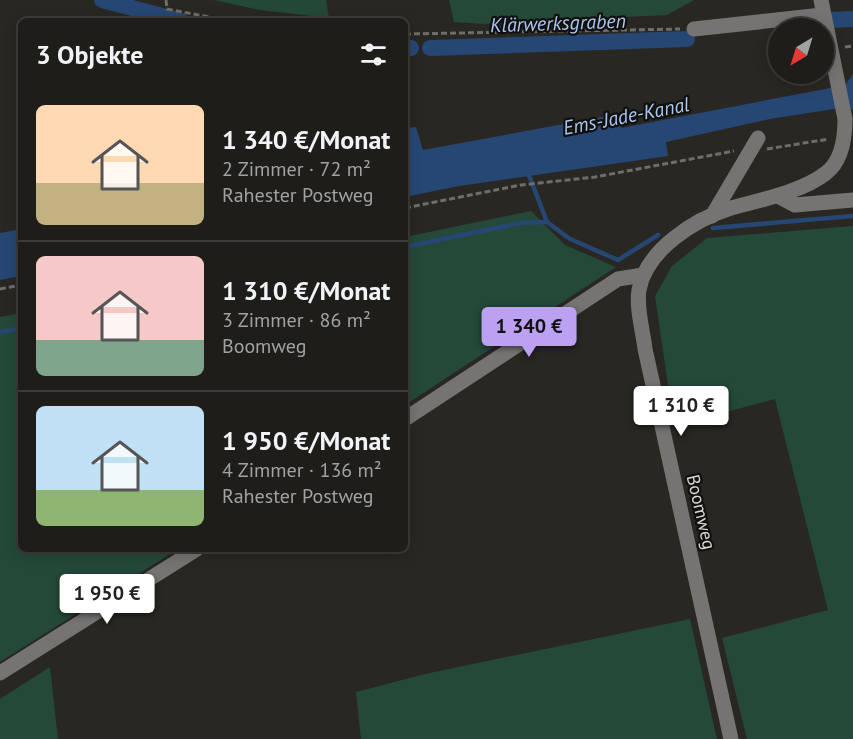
<!DOCTYPE html>
<html lang="de">
<meta charset="utf-8">
<style>
:root{--surface:#1f1d1a;--page:#272623;--text:#f1f3f6;--muted:#a1a2a2;--line:#3c3b39;--accent:#bca0f2}
body{margin:0;font-family:"PT Sans",sans-serif;background:var(--page);color:var(--text);height:100vh;display:flex;flex-direction:column;font-size:22px;white-space:nowrap}
*{box-sizing:border-box;margin:0}
p{font-size:20px;color:var(--muted)}
.icon{flex:none;width:33px;height:33px;fill:none;stroke:currentColor;stroke-width:2;stroke-linecap:round;stroke-linejoin:round}
.map{position:relative;flex:1;overflow:hidden}
.panel{position:absolute;left:18px;top:18px;width:390px;height:534px;display:flex;flex-direction:column;background:var(--surface);border-radius:9px;box-shadow:0 3px 15px #0003,0 0 0 2px var(--line)}
.panel>*{flex:none}
.needle{width:39px;rotate:218deg}
.fabs{position:absolute;left:768px;top:18px;display:grid;gap:12px}
.fabs a{display:grid;place-items:center;width:66px;height:66px;border-radius:50%;background:var(--surface);box-shadow:0 3px 15px #0003,0 0 0 2px var(--line);font-size:30px}
.price{position:absolute;translate:-50% -51px;padding:0 14px;border-radius:6px;background:#fff;color:#222;font-size:20px;line-height:39px;filter:drop-shadow(0 2px 3px #0008)}
.price::after{content:'';position:absolute;left:50%;top:36px;width:18px;height:14px;margin-left:-9px;background:inherit;clip-path:polygon(0 0,100% 0,50% 100%)}
.price.selected{background:var(--accent);color:#111}
ul{padding:0;list-style:none}
li{display:flex;align-items:center;gap:18px;height:150px;padding:0 18px}
li+li{border-top:2px solid var(--line)}
li span{display:grid;place-items:center;flex:none;width:168px;height:120px;border-radius:9px;color:#555}
li>.icon{margin-inline-start:auto}
span .icon{width:72px;height:72px;fill:#fffc;stroke-width:1}
li b{font-size:26px}
h2{display:flex;justify-content:space-between;align-items:center;height:72px;padding:0 18px;font-size:26px}
.map>svg:first-child{display:block}
.green{fill:#244938}
.water{fill:#264773}
.lines{fill:none;stroke-linecap:round;stroke-linejoin:round}
.stream{stroke:#264773;stroke-width:4.5}
.canal{stroke:#264773;stroke-width:16}
.path{stroke:#6f6d69;stroke-width:3;stroke-dasharray:6 3;stroke-linecap:butt}
.minor{stroke:#767373;stroke-width:15}
.labels{text-anchor:middle;stroke-width:4.5;stroke-linejoin:round;paint-order:stroke}
.street-label{font-size:18px;fill:#dbd9d6;stroke:#11100e}
.water-label{font-size:20px;font-style:italic;fill:#a9c8f2;stroke:#11100e}
</style>
<div class="map">
<svg width="853" height="739" viewBox="0 0 853 739">
<rect width="100%" height="100%" fill="#292722"/>
<g class="green">
<path d="M 214,0 L 326,0 L 329,18 L 260,10 Z"/>
<path d="M 449,0 L 694,0 L 667,15 L 484,24 L 454,22 Z"/>
<path d="M 531,211 L 565,245 L 616,267 L 405,405 L 405,237 Z"/>
<path d="M 853,226 L 853,739 L 747,739 L 722,638 L 828,610 L 775,399 L 674,426 L 655,296 L 672,266 L 707,238 Z"/>
<path d="M 21,313 L 21,549 L 178,549 L 0,662 L 0,317 Z"/>
<path d="M 690,619 L 717,739 L 361,739 L 356,692 L 425,674 Z"/>
<path d="M 50,667 L 58,739 L 0,739 L 0,699 Z"/>
</g>
<g class="water">
<path d="M 853,74 L 853,110 L 847,107 L 770,119 L 666,142 L 668,156 L 459,186 L 405,197 L 405,128 L 416,127 L 423,150 L 618,114 L 621,128 L 825,89 L 846,84 Z"/>
<path d="M 21,229 L 21,276 L 0,280 L 0,233 Z"/>
</g>
<g class="lines">
<g class="stream">
<path d="M 527,170 L 547,222 L 570,239 L 618,260 L 658,235"/>
<path d="M 713,228 L 853,216"/>
<path d="M 405,247 L 520,223 L 547,222"/>
<path d="M 0,332 L 21,328"/>
</g>
<g class="canal">
<path d="M 102,0 L 181,21"/>
<path d="M 832,20 L 853,19"/>
<path d="M 405,48 L 411,48"/>
<path d="M 430,48 L 687,39"/>
</g>
<g class="path">
<path d="M 166,0 L 167,9 L 230,21"/>
<path d="M 405,34 L 680,29"/>
<path d="M 845,47 L 853,46"/>
<path d="M 767,149 L 829,139"/>
<path d="M 405,208 L 521,185 L 595,177 L 734,151"/>
<path d="M 0,289 L 21,285"/>
</g>
<g class="minor">
<path d="M 694,29 L 822,15"/>
<path d="M 778,196 L 795,205 L 853,200"/>
<path d="M 712,216 L 758,138"/>
<path d="M 405,419 L 618,279 L 643,275"/>
<path d="M 0,673 L 197,549"/>
<path d="M 731,739 L 645,349 C 643,331 636,308 639,290 C 646,250 695,219 731,208 C 760,200 802,192 826,173 C 842,161 845,138 845,119 L 821,0"/>
</g>
</g>
<g class="labels">
<g class="street-label">
<text transform="translate(701 512) rotate(77)" y="6">Boomweg</text>
</g>
<g class="water-label">
<text transform="translate(558 23) rotate(-2)" y="7">Klärwerksgraben</text>
<text transform="translate(626 116) rotate(-11)" y="7">Ems-Jade-Kanal</text>
</g>
</g>
</svg>
<div class="fabs">
<a><svg class="needle" viewBox="-14 -14 28 28"><path d="M0-13l5 13h-10z" fill="#e53935"/><path d="M0 13l5-13h-10z" fill="#a1a2a2"/></svg></a>
</div>
<b class="price selected" style="left:529px;top:358px">1 340 €</b>
<b class="price" style="left:681px;top:437px">1 310 €</b>
<b class="price" style="left:107px;top:625px">1 950 €</b>
<section class="panel">
<h2>3 Objekte<svg class="icon" aria-label="filters" viewBox="0 0 24 24"><path d="M4 7h16M4 17h16"/><circle cx="9" cy="7" r="2"/><circle cx="15" cy="17" r="2"/></svg></h2>
<ul>
<li><span style="background:linear-gradient(#ffd9b3 65%,#c2b280 0)"><svg class="icon" aria-label="home" viewBox="0 0 24 24"><path d="M3 11l9-7 9 7M6 9v11h12V9"/></svg></span><div><b>1 340 €/Monat</b><p>2 Zimmer · 72 m²</p><p>Rahester Postweg</p></div></li>
<li><span style="background:linear-gradient(#f6c9c9 70%,#7fa58c 0)"><svg class="icon" aria-label="home" viewBox="0 0 24 24"><path d="M3 11l9-7 9 7M6 9v11h12V9"/></svg></span><div><b>1 310 €/Monat</b><p>3 Zimmer · 86 m²</p><p>Boomweg</p></div></li>
<li><span style="background:linear-gradient(#bfe0f5 70%,#8fb573 0)"><svg class="icon" aria-label="home" viewBox="0 0 24 24"><path d="M3 11l9-7 9 7M6 9v11h12V9"/></svg></span><div><b>1 950 €/Monat</b><p>4 Zimmer · 136 m²</p><p>Rahester Postweg</p></div></li>
</ul>
</section>
</div>
